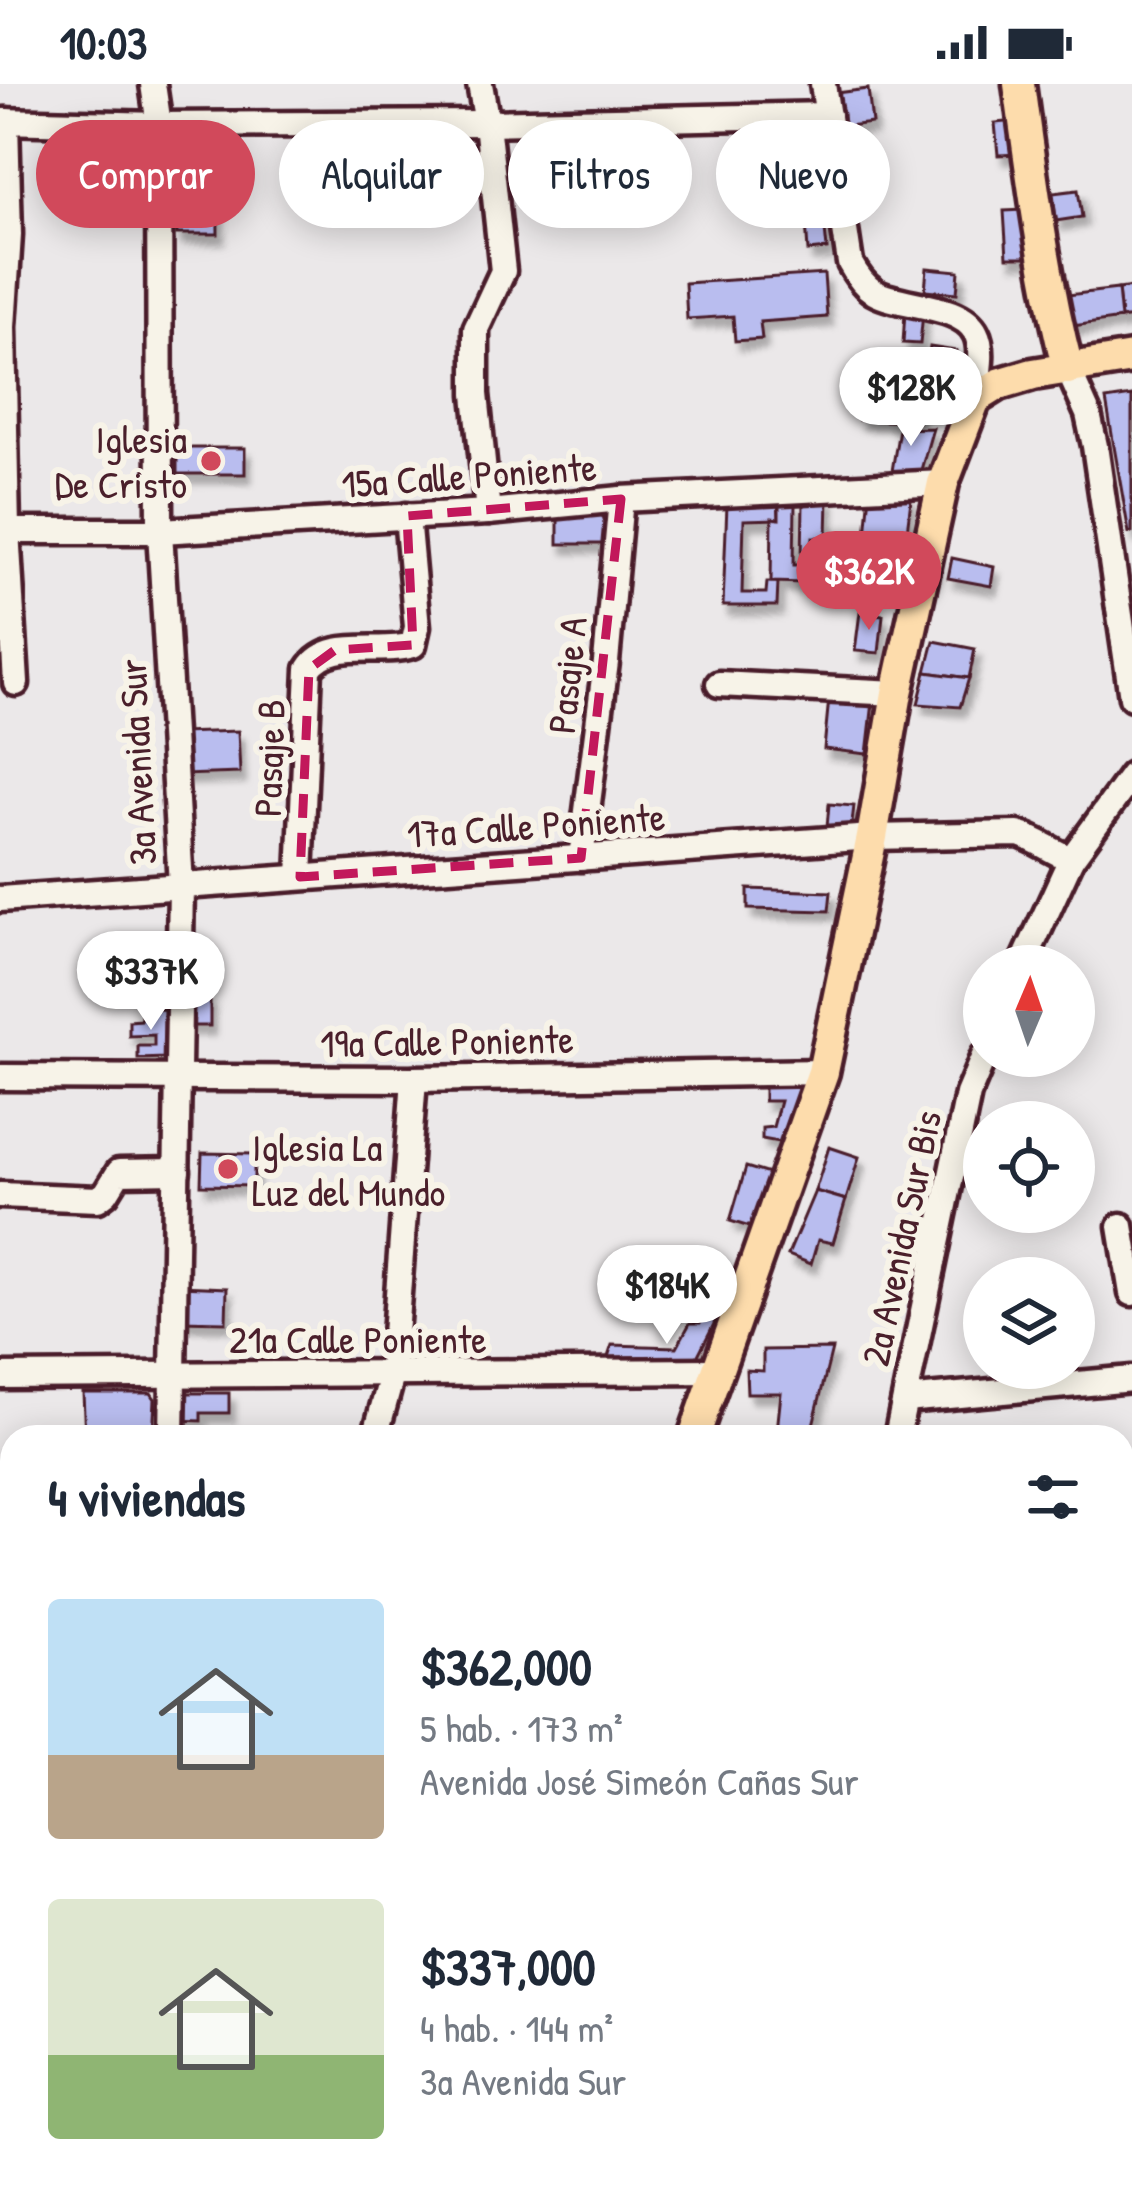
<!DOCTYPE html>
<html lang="es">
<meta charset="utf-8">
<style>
:root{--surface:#fff;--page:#f6f6f7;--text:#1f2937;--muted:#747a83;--accent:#d1495b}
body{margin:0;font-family:"Patrick Hand",sans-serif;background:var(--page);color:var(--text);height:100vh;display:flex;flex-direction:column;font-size:45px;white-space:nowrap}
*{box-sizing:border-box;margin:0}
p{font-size:39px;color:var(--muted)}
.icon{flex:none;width:66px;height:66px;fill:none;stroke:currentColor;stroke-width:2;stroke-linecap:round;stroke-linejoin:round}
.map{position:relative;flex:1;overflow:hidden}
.drawer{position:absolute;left:0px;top:1341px;width:1134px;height:771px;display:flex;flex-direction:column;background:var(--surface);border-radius:36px 36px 0 0;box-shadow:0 6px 30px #0003}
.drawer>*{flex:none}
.banner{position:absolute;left:36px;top:36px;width:1062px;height:108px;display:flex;gap:24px}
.needle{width:78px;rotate:2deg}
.tools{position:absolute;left:963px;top:861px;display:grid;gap:24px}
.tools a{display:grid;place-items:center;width:132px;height:132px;border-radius:50%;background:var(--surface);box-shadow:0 6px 30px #0003;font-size:60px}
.price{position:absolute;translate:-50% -102px;padding:0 27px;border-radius:42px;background:#fff;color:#222;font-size:39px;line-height:78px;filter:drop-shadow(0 3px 6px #0008)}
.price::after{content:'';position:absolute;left:50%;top:72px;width:36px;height:27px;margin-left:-18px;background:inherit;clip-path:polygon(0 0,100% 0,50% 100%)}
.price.active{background:var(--accent);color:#fff}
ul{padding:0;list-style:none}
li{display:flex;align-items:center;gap:36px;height:300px;padding:0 48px}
li span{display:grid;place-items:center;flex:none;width:336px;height:240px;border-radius:12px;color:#555}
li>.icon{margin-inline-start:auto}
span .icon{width:144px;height:144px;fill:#fffc;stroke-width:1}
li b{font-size:51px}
h2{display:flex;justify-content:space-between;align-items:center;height:144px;padding:0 48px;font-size:51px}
.pill{padding:0 42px;border-radius:54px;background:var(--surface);box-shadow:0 6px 30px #0003;font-size:42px;line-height:108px}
.pill.active{background:var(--accent);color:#fff}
.status{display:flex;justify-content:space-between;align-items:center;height:84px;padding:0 60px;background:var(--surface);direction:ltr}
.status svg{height:33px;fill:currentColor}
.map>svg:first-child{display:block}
.green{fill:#a6e7b1;stroke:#78836e;stroke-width:3}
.building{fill:#b9bdef;stroke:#4a1f2b;stroke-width:3;filter:url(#shadow)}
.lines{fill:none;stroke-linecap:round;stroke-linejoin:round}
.minor-casing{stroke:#4a1f2b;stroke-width:33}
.major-casing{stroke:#4a1f2b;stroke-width:39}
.highway-casing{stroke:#4a1f2b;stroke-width:42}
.minor{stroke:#f7f3e8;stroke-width:24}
.major{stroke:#fddcac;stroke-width:30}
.highway{stroke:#fddcac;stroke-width:33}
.marked{fill:none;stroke:#c2185b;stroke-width:9;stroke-dasharray:24 15;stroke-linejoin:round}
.poi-dot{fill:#d1495b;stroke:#f7f3e8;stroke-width:4.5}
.labels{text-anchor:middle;stroke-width:12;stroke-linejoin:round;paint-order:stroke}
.poi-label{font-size:39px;fill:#4a1f2b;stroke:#f7f3e8;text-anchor:end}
.street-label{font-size:39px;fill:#4a1f2b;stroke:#f7f3e8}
</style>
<div class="status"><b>10:03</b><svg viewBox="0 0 49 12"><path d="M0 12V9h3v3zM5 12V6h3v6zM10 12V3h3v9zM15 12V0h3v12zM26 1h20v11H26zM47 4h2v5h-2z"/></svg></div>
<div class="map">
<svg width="1132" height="2110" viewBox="0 0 1132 2110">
<defs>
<filter id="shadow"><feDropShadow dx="5.5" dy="9" stdDeviation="3" flood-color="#0004"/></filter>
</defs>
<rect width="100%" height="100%" fill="#ebe8e9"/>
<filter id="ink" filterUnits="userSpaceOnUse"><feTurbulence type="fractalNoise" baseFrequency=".00833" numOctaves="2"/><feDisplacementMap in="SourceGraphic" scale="24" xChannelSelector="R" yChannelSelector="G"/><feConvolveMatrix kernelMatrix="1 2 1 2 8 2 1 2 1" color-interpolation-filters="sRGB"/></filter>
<g filter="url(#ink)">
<path class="green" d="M 0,1709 L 12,1717 L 12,1971 L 0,1974 Z"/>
<g class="building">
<path d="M 868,5 L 872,39 L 839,43 L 836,9 Z"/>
<path d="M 1016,37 L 1019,70 L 998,71 L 995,39 Z"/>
<path d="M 176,55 L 217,55 L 218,150 L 177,150 Z"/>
<path d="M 1078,106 L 1082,133 L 1056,137 L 1053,109 Z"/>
<path d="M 1025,126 L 1028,173 L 1007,173 L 1004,127 Z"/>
<path d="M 824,136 L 827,165 L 808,167 L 806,138 Z"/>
<path d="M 927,184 L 959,187 L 957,209 L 925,206 Z"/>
<path d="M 824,190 L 827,233 L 760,238 L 762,255 L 735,257 L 733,232 L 687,235 L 685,199 Z"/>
<path d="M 1132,203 L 1132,233 L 1121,235 L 1118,205 Z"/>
<path d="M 1118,205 L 1121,235 L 1066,243 L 1059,212 Z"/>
<path d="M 905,228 L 923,229 L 920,260 L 903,259 Z"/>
<path d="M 930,263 L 956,267 L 951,302 L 925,298 Z"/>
<path d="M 861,292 L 920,294 L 918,338 L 859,336 Z"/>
<path d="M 1132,312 L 1132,448 L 1129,449 L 1106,316 Z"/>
<path d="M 933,344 L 921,386 L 892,387 L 899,345 Z"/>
<rect x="177" y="364" width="68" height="26"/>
<path d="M 870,409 L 906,409 L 911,416 L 906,455 L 866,451 Z"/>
<path d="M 828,414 L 827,454 L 813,453 L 812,477 L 802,474 L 803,419 L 811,419 L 811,415 Z"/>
<path d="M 778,415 L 779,435 L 744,436 L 742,509 L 766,509 L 767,498 L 778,498 L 777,522 L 723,522 L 727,420 Z"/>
<path d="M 779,419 L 795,420 L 794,481 L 805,481 L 805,499 L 771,498 L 772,434 L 779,435 Z"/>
<path d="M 601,431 L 606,436 L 605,460 L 558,460 L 558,432 Z"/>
<path d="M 952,474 L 994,483 L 991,502 L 948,494 Z"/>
<path d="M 860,528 L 883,531 L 879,569 L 855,567 Z"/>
<path d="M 934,557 L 975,565 L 969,594 L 926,588 Z"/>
<path d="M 926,588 L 969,594 L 960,623 L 918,620 Z"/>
<path d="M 829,614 L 873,618 L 867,670 L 824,665 Z"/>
<path d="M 238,647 L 240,689 L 182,691 L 180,649 Z"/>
<path d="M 829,720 L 854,722 L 852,739 L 843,744 L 827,743 Z"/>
<path d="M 748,805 L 831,808 L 829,827 L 748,825 Z"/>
<path d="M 186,913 L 210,914 L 210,942 L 186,942 Z"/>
<path d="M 165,925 L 166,974 L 138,975 L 138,962 L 154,962 L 154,951 L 129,952 L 129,937 L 141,936 L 141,926 Z"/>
<path d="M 764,997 L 799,997 L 804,1000 L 784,1059 L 762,1055 L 762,1044 L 773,1043 L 780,1017 L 764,1017 Z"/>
<path d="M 829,1063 L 859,1073 L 846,1116 L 815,1107 Z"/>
<path d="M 202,1069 L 254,1070 L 254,1102 L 201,1101 Z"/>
<path d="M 746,1083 L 769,1090 L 753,1144 L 730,1137 Z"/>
<path d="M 815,1107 L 846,1116 L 833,1159 L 818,1156 L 811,1180 L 788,1171 Z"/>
<path d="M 180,1202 L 227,1204 L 226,1238 L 179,1237 Z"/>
<path d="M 704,1230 L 716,1236 L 695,1277 L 606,1279 L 612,1261 L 677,1263 L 690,1239 L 700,1239 Z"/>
<path d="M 832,1265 L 811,1349 L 777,1347 L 781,1309 L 747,1309 L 746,1286 L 763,1287 L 763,1266 Z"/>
<path d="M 83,1309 L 151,1309 L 155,1315 L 153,1353 L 85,1353 Z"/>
<path d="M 184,1309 L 229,1309 L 229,1329 L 201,1329 L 201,1337 L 176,1336 Z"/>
<path d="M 0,2050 L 11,2050 L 8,2096 L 0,2095 Z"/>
<path d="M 1073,2100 L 1111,2100 L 1108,2110 L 1068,2110 Z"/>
</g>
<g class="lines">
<defs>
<g id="minor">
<path d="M 153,0 L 159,41 L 160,447 L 181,801 L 172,1353"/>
<path d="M 480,0 L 487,39 L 503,187 L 476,245 L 476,310 L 488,428"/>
<path d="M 823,0 L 850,179 C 856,190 863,201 874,208 C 900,223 961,219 976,249 C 985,266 977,296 975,315"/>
<path d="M 0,37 L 159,41 L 487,39 L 828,31"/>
<path d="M 6,37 L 9,151 L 3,243 L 7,446 L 16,599"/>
<path d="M 1068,285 L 1088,330 L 1095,362 L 1132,613"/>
<path d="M 0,447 L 160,447 L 488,428 L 621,415 L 943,399"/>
<path d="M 719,600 L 897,609"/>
<path d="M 581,774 L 606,578 L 621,415"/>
<path d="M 300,793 L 309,585 C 329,553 380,571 413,561 L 417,543 L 407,432"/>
<path d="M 0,815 L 872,753 L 1018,750 C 1037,755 1052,768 1071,775"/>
<path d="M 1022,882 L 1071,775 L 1132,691"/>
<path d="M 0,993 L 414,995 L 823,988"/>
<path d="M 0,1111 L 98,1115 L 106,1109 L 119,1088 L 177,1087"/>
<path d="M 1121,1142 L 1132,1209"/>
<path d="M 0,1292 L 717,1287"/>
<path d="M 905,1316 L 1132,1295"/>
<path d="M 375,1353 L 392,1291 L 414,995"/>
<path d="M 897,1353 L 968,1010 L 984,972"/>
<path d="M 1122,1607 L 1132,1607"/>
<path d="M 1122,1975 L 1132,1978"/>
<path d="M 0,2025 L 12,2026"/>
<path d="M 1122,2071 L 1132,2075"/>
<path d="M 154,2110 L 155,2100"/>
<path d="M 523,2110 L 526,2100"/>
<path d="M 665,2110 L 668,2100"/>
<path d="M 741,2110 L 744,2100"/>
</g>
<g id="major">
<path d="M 1019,0 C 1032,96 1044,191 1068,285"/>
<path d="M 694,1353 L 823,988 L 872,753 L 897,609 L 943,399 L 975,315 L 999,300 L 1033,290 L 1132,274"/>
</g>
<g id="highway">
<path d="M 0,1641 L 12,1647"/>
<path d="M 908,2100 L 928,2110"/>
</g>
</defs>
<use href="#minor" class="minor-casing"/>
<use href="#major" class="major-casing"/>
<use href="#highway" class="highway-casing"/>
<use href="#minor" class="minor"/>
<use href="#major" class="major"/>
<use href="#highway" class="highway"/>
</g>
</g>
<path class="marked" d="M 621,415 L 581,774 L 300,793 L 309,585 L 335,566 L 413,561 L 407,432 Z"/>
<g class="poi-dot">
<circle cx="211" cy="377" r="12"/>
<circle cx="228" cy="1085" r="12"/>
</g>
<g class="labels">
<g class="poi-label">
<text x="187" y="369">Iglesia<tspan x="187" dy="45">De Cristo</tspan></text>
<text x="252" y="1077" text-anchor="start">Iglesia La<tspan x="252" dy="45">Luz del Mundo</tspan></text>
</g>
<g class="street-label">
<text transform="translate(469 391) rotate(-4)" y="14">15a Calle Poniente</text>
<text transform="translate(567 591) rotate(-84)" y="14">Pasaje A</text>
<text transform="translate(269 674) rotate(-88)" y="14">Pasaje B</text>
<text transform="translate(137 678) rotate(-93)" y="14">3a Avenida Sur</text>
<text transform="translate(536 741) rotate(-4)" y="14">17a Calle Poniente</text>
<text transform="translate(447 957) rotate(-1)" y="14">19a Calle Poniente</text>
<text transform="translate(901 1154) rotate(-78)" y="14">2a Avenida Sur Bis</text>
<text x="358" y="1269">21a Calle Poniente</text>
</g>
</g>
</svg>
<div class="tools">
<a><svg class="needle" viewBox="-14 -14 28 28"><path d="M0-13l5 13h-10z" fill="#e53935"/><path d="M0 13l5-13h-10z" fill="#747a83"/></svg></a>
<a><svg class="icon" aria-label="locate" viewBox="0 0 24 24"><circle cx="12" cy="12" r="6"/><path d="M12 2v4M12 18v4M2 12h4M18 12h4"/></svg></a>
<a><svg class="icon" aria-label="layers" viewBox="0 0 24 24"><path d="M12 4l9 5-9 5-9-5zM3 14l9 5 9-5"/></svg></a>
</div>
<b class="price" style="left:911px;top:365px">$128K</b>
<b class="price active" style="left:869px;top:549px">$362K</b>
<b class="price" style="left:151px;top:949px">$337K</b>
<b class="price" style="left:667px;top:1263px">$184K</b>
<div class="banner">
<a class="pill active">Comprar</a>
<a class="pill">Alquilar</a>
<a class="pill">Filtros</a>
<a class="pill">Nuevo</a>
</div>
<section class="drawer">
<h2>4 viviendas<svg class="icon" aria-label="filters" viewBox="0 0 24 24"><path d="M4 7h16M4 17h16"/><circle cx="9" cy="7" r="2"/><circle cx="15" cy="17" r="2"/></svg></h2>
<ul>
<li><span style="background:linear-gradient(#bfe0f5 65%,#b9a48a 0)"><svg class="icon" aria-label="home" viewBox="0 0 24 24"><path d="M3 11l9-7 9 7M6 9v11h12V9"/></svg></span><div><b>$362,000</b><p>5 hab. · 173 m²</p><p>Avenida José Simeón Cañas Sur</p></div></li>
<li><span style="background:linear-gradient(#dfe7d0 65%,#8fb573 0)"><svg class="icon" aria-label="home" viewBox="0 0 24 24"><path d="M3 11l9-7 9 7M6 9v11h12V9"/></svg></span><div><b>$337,000</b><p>4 hab. · 144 m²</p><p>3a Avenida Sur</p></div></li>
</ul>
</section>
</div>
